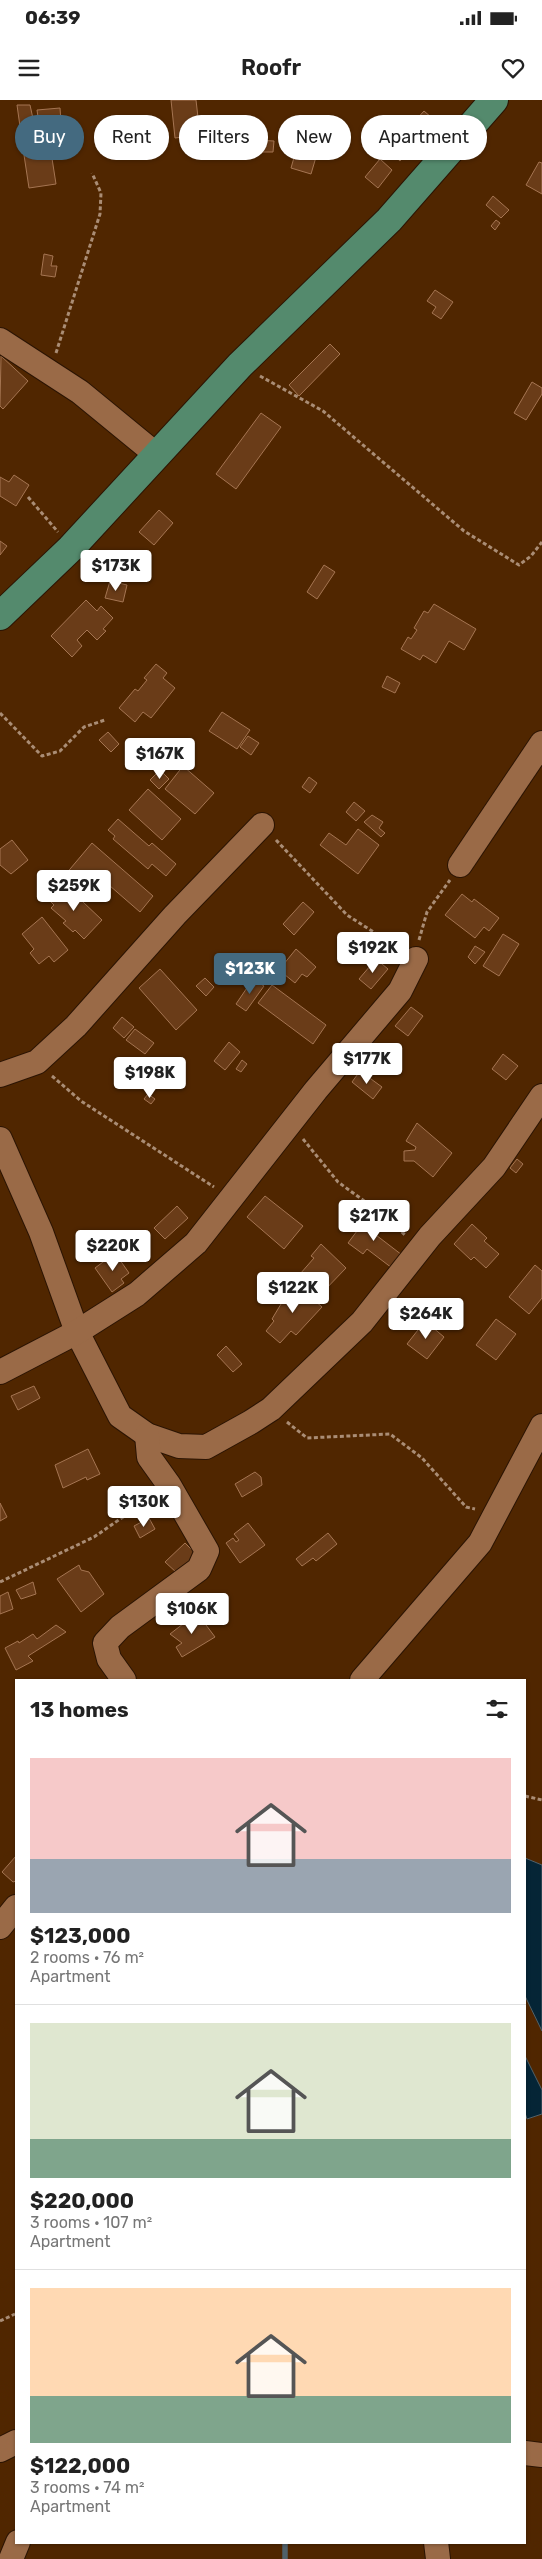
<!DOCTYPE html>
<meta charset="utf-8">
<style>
:root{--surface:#fff;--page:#f6f6f6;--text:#222;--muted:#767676;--line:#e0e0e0;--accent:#446a80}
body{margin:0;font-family:Rubik,sans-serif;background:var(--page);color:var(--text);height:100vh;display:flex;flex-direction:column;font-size:19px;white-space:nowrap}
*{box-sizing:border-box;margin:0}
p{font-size:16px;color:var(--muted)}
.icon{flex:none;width:28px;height:28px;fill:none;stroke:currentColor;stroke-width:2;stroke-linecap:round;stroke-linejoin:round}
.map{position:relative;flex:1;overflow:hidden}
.details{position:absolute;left:15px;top:1579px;width:511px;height:865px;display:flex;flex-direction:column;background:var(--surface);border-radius:0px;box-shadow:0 1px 4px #0004}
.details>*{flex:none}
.top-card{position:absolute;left:15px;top:15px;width:512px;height:45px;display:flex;gap:10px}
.price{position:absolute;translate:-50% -42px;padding:0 11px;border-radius:5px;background:#fff;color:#222;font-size:16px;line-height:32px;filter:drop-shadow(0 1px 2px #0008)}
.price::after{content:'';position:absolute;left:50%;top:30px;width:15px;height:11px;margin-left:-8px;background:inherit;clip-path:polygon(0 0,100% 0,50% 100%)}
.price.current{background:var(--accent);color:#fff}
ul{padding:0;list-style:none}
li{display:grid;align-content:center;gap:10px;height:265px;padding:0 15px}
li+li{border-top:1px solid var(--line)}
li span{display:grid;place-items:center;height:155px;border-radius:0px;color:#555}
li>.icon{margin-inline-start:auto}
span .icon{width:90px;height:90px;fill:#fffc;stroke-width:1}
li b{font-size:21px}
h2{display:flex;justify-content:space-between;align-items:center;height:60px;padding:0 15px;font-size:21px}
.pill{padding:0 18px;border-radius:22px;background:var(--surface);box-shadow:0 1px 4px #0004;font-size:18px;line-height:45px}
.pill.current{background:var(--accent);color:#fff}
.status{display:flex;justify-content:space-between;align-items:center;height:35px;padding:0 25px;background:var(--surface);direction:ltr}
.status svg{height:14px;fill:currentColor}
header{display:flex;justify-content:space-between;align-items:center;height:65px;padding:0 15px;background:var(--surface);font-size:22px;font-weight:600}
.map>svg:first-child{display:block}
.water{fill:#052536;stroke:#50616a}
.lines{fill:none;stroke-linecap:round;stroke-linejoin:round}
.stream{stroke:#50616a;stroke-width:5.5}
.building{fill:#6a3c18;stroke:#a57552}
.minor-casing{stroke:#2b1403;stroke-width:26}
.major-casing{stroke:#2b1403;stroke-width:30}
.path{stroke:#aa8d75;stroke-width:3;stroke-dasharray:4 2.5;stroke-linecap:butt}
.minor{stroke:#9a6a47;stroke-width:24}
.major{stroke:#548a6d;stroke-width:28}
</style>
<div class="status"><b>06:39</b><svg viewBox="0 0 49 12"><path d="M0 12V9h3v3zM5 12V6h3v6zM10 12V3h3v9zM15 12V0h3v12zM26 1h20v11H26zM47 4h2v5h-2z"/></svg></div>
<header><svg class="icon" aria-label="menu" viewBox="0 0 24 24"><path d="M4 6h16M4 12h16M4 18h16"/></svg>Roofr<svg class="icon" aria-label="heart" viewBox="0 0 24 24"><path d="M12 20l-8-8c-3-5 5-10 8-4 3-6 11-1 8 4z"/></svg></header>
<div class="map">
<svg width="542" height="2459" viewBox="0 0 542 2459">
<rect width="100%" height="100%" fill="#502600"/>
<g class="water">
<path d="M 525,1758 L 542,1765 L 542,1931 L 525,1896 Z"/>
<path d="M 525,1956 L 542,1990 L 542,2014 L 527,2019 L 525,2013 Z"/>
</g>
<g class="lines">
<path class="stream" d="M 285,2442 L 285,2459"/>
</g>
<g class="building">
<path d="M 171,0 L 196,0 L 200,35 L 175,38 Z"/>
<path d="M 17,5 L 30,5 L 39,46 L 23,48 Z"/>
<path d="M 60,8 L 61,22 L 39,24 L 37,10 Z"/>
<path d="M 424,11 L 432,18 L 406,49 L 409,51 L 400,61 L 388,50 L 393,45 L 391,43 L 395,37 L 398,40 Z"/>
<path d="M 254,40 L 274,41 L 273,52 L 254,52 Z"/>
<path d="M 51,52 L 56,84 L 29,88 L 24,55 Z"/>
<path d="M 295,54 L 316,57 L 311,74 L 291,68 Z"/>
<path d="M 380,59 L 392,70 L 378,88 L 365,77 Z"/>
<path d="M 539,62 L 542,63 L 542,94 L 526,85 Z"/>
<path d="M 493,96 L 509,110 L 501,118 L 486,105 Z"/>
<path d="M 496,120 L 500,123 L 495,130 L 491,126 Z"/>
<path d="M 44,154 L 53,156 L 51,166 L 57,166 L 55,177 L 41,175 Z"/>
<path d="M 435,190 L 453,202 L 441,219 L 432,213 L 436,207 L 427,201 Z"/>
<path d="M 330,244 L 340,254 L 299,296 L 289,285 Z"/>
<path d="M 1,256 L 28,281 L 3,309 L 0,306 Z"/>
<path d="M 532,282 L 542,288 L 542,294 L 526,320 L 514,313 Z"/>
<path d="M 261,313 L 281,327 L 236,389 L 216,374 Z"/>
<path d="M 14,375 L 29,385 L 16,406 L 0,396 L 0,377 L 9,382 Z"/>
<path d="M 159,410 L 173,423 L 154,445 L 139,432 Z"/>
<path d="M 0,441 L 7,446 L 0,455 Z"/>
<path d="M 120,458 L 131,469 L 120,481 L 107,470 Z"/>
<path d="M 324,465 L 335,472 L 317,499 L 307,492 Z"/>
<path d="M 110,481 L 127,485 L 123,502 L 105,498 Z"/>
<path d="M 86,500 L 97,511 L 101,506 L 113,518 L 103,529 L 106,531 L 97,540 L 87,530 L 77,540 L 82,546 L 72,557 L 51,536 Z"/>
<path d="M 434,504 L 476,529 L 464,550 L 449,541 L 436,563 L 423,555 L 420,560 L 401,549 L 408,537 L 411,539 L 417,530 L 414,528 L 424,511 L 428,513 Z"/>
<path d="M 156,564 L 167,573 L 163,578 L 175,588 L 151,618 L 143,612 L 135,622 L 119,608 L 135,589 L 138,591 L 147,580 L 144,578 Z"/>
<path d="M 387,576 L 400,583 L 395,593 L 382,587 Z"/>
<path d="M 222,612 L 250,630 L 237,649 L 209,631 Z"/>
<path d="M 108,632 L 119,644 L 111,652 L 99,640 Z"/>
<path d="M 248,636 L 259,643 L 251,655 L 240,647 Z"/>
<path d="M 183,666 L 214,693 L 195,714 L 165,689 Z"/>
<path d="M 160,670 L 169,679 L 159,689 L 150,680 Z"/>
<path d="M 309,677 L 317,683 L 310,693 L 302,687 Z"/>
<path d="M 148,689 L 181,719 L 162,740 L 129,710 Z"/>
<path d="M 354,702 L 365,711 L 356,721 L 346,712 Z"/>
<path d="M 372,715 L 383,722 L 379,728 L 385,733 L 381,737 L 364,722 Z"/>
<path d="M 118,719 L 149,746 L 152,743 L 176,764 L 166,776 L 152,764 L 148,769 L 113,739 L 115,736 L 108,730 Z"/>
<path d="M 358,729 L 379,745 L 358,774 L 320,745 L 329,733 L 346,745 Z"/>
<path d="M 12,740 L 28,760 L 11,774 L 0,765 L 0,749 Z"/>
<path d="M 92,743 L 153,796 L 140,812 L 102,779 L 88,795 L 65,775 Z"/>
<path d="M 63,783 L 102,820 L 84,839 L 75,830 L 73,832 L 63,823 L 66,821 L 51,808 L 54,805 L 48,799 Z"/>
<path d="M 462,794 L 472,802 L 474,799 L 499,818 L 489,831 L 484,827 L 475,838 L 445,815 Z"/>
<path d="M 303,802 L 314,812 L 294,835 L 283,824 Z"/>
<path d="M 42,817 L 68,850 L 54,862 L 49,856 L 39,864 L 30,853 L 34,849 L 22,834 Z"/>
<path d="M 503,834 L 519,844 L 499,876 L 483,866 Z"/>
<path d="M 475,846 L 485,852 L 475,864 L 468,857 Z"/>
<path d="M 296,849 L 316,867 L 307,877 L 302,874 L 295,883 L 279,870 Z"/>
<path d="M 376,859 L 388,869 L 371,889 L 359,879 Z"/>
<path d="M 160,869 L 197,910 L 176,930 L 139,888 Z"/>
<path d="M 205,878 L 214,887 L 206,896 L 196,886 Z"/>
<path d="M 253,879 L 264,886 L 246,911 L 236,904 Z"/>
<path d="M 272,885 L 326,925 L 313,944 L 258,903 Z"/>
<path d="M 411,907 L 423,916 L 408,936 L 395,926 Z"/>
<path d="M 122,917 L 134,927 L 124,938 L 113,928 Z"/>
<path d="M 135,929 L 154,943 L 145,954 L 126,940 Z"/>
<path d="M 229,942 L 240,952 L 225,970 L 214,961 Z"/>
<path d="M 503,954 L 518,966 L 506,980 L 492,969 Z"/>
<path d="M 242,960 L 247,964 L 241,972 L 236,969 Z"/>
<path d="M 360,971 L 382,987 L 373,999 L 352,982 Z"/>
<path d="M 148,994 L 155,999 L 151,1004 L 144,999 Z"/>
<path d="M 417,1023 L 452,1053 L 433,1077 L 414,1061 L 404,1061 L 404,1051 L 415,1050 L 416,1047 L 406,1041 Z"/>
<path d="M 517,1059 L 523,1064 L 516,1073 L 510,1068 Z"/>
<path d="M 265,1096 L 303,1126 L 284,1149 L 247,1117 Z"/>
<path d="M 177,1106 L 188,1118 L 165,1139 L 154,1128 Z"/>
<path d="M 369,1115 L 383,1126 L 376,1135 L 402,1155 L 392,1168 L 367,1149 L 363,1154 L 348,1143 Z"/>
<path d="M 472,1124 L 487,1138 L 484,1141 L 499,1154 L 486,1168 L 474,1157 L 471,1160 L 454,1144 Z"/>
<path d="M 321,1144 L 346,1168 L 321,1194 L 300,1174 L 314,1158 L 311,1156 Z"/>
<path d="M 115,1153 L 129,1173 L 121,1179 L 124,1183 L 112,1192 L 95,1168 Z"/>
<path d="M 535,1165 L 542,1171 L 542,1198 L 529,1214 L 509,1197 Z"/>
<path d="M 293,1186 L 299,1187 L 322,1207 L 296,1235 L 291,1231 L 280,1243 L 266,1231 L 274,1221 L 272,1219 L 281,1204 L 280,1202 Z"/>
<path d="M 496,1219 L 516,1234 L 496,1260 L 476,1245 Z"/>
<path d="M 425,1221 L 444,1237 L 427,1259 L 407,1244 Z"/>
<path d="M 226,1246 L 242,1264 L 233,1272 L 217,1255 Z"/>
<path d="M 34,1286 L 40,1298 L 18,1310 L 11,1296 Z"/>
<path d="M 88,1349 L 100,1374 L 87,1380 L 86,1377 L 63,1388 L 55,1365 Z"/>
<path d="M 255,1372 L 261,1377 L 262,1385 L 242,1397 L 235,1384 Z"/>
<path d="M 0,1403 L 7,1417 L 0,1421 Z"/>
<path d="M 149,1418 L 155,1429 L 140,1438 L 134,1426 Z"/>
<path d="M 248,1423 L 265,1445 L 240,1463 L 226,1443 L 233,1438 L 236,1442 L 239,1440 L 234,1434 Z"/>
<path d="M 328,1433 L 337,1444 L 316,1461 L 313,1458 L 302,1466 L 296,1459 Z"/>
<path d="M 185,1443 L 196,1454 L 177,1473 L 165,1462 Z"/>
<path d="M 79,1465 L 81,1470 L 89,1472 L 104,1494 L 81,1512 L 57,1479 Z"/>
<path d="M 33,1482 L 36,1494 L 21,1499 L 16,1490 Z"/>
<path d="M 8,1492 L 13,1509 L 0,1514 L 0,1496 Z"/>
<path d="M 197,1513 L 215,1537 L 182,1557 L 176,1547 L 182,1543 L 170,1534 Z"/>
<path d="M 56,1525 L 66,1532 L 28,1556 L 33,1561 L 16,1570 L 5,1548 L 18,1541 L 19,1543 L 33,1534 L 37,1539 Z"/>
<path d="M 16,1756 L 16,1781 L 13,1782 L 2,1772 Z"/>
</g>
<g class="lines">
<defs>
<g id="minor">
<path d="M 0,240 L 80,292 L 158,356"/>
<path d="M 460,765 L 542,643"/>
<path d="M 0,975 L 37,962 L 76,926 L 175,815 L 262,725"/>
<path d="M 0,1039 L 41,1132 L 77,1232 L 120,1316 L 147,1335 L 179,1346 L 206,1347 L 251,1322 L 271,1309 L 362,1222 L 430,1136 L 494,1067 L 542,996"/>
<path d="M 0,1272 L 77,1232 L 137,1194 L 196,1143 L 316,990 L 400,891 L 416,859"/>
<path d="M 124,1580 L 109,1559 L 105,1543 L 120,1527 L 199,1469 L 207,1451 L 169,1385 L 149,1357 L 147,1335"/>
<path d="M 362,1580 L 480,1443 L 542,1326"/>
<path d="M 0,1827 L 16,1807"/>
<path d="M 0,2350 L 16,2342"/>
<path d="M 525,2353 L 542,2355"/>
<path d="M 436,2442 L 438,2459"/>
<path d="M 11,2459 L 18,2442"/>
</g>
<path id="major" d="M 0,516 L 71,448 L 240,265 L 389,120 L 494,0"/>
</defs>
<use href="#minor" class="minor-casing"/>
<use href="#major" class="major-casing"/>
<g class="path">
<path d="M 56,253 L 100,114 L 101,93 L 92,73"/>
<path d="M 260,276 L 323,311 L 464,431 L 519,465 L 531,456 L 542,442"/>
<path d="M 28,397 L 58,432"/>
<path d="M 0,613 L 42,656 L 60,651 L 84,627 L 105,620"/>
<path d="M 276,740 L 347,815 L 400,849"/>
<path d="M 419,840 L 427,812 L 450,780"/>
<path d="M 52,976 L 81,1001 L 214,1087"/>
<path d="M 303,1039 L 338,1082 L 385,1116 L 405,1135"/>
<path d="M 287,1322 L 307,1338 L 390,1334 L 422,1358 L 466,1407 L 475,1409"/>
<path d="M 0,1482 L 94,1437 L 152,1397"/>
<path d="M 525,1696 L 542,1700"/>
<path d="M 0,2221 L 15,2214"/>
</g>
<use href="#minor" class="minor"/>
<use href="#major" class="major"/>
</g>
</svg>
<b class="price" style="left:116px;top:492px">$173K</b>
<b class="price" style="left:160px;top:680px">$167K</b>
<b class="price" style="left:74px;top:812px">$259K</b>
<b class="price" style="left:373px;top:874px">$192K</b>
<b class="price current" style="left:250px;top:895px">$123K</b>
<b class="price" style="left:367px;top:985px">$177K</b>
<b class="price" style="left:150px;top:999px">$198K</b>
<b class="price" style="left:374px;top:1142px">$217K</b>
<b class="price" style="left:113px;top:1172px">$220K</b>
<b class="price" style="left:293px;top:1214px">$122K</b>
<b class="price" style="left:426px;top:1240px">$264K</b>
<b class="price" style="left:144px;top:1428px">$130K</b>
<b class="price" style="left:192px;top:1535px">$106K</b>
<div class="top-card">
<a class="pill current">Buy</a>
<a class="pill">Rent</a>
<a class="pill">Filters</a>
<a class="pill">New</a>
<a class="pill">Apartment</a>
</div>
<section class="details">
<h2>13 homes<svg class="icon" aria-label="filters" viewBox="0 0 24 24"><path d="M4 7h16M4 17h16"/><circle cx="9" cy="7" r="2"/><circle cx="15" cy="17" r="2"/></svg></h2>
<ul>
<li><span style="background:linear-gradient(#f6c9c9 65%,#9aa5b1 0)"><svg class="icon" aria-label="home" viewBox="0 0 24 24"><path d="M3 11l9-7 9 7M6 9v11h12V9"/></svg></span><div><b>$123,000</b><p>2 rooms · 76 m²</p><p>Apartment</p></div></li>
<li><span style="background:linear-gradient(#dfe7d0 75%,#7fa58c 0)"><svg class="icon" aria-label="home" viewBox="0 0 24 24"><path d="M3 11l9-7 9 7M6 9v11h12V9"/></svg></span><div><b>$220,000</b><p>3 rooms · 107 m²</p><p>Apartment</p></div></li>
<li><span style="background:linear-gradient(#ffd9b3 70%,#7fa58c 0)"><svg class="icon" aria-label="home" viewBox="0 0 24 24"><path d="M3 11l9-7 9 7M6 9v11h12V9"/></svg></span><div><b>$122,000</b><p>3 rooms · 74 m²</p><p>Apartment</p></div></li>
</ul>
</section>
</div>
